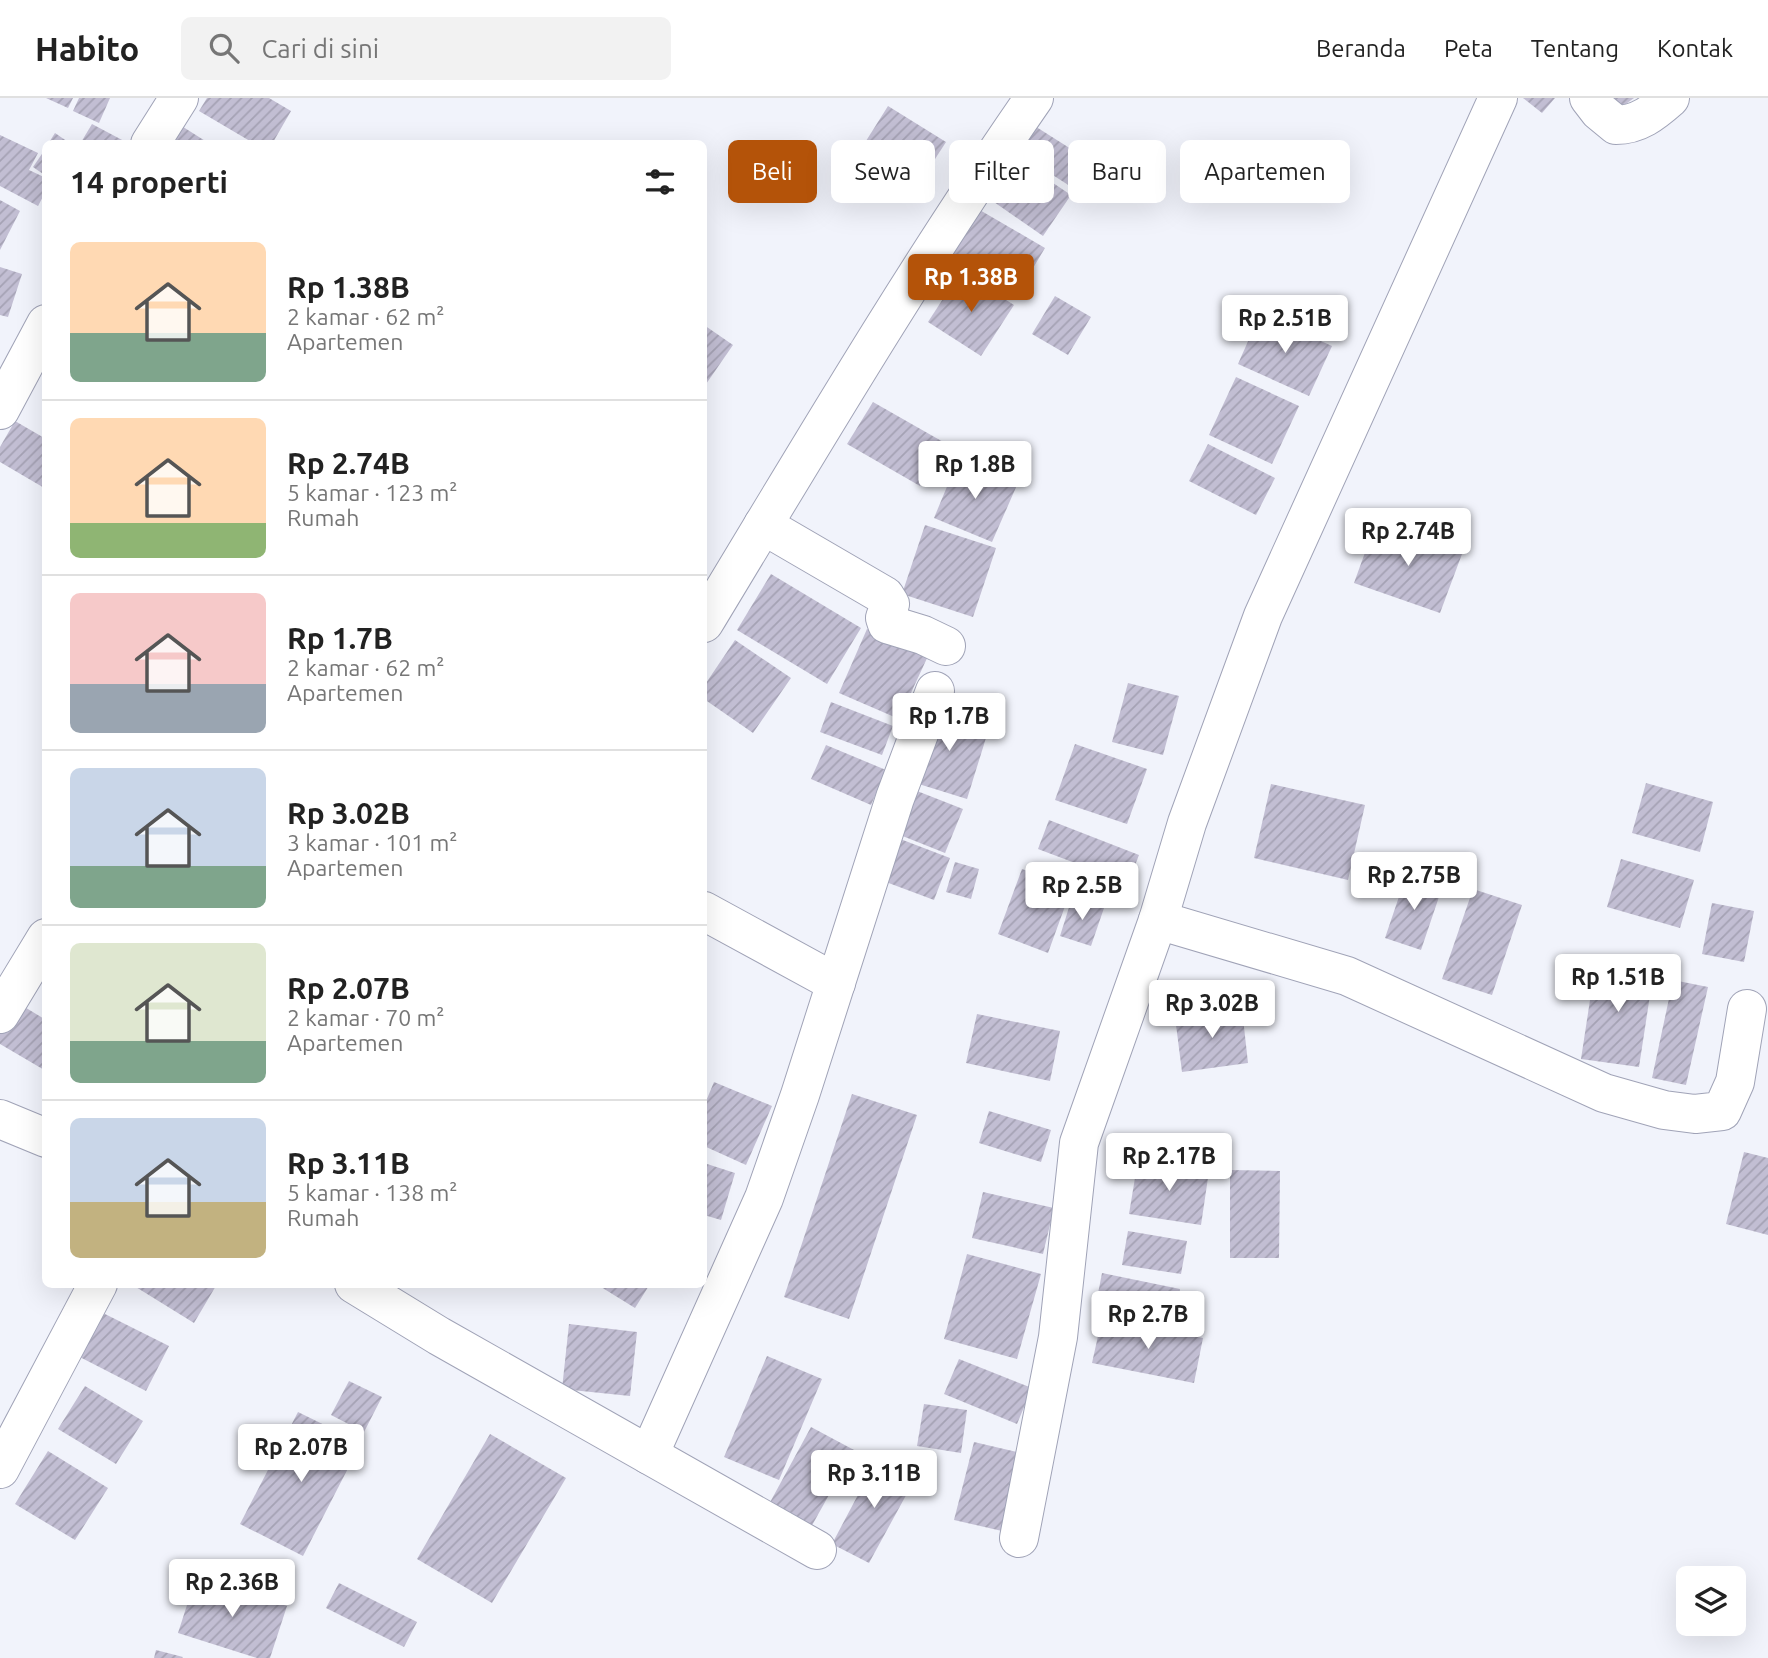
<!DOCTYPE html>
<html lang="id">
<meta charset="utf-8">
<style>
:root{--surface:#fff;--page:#f2f2f2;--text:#222;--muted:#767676;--line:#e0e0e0;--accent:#b45309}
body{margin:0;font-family:Ubuntu,sans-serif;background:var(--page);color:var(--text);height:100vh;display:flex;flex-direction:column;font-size:26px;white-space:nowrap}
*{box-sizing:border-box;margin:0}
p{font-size:23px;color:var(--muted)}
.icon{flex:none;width:38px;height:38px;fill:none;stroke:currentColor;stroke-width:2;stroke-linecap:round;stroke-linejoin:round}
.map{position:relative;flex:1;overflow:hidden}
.details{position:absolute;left:42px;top:42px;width:665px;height:1148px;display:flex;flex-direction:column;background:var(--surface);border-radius:10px;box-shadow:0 7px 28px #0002}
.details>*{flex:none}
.guide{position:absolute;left:728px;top:42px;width:665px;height:63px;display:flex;gap:14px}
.controls{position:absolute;left:1676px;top:1468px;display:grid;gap:14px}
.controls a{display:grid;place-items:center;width:70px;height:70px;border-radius:10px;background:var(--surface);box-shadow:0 7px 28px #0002;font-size:35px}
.price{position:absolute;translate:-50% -60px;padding:0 16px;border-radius:7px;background:#fff;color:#222;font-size:23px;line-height:46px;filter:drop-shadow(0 2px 4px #0008)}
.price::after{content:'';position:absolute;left:50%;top:42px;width:21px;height:16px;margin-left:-10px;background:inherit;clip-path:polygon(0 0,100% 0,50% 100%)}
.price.on{background:var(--accent);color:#fff}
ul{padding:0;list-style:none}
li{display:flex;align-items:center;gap:21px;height:175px;padding:0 28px}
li+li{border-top:2px solid var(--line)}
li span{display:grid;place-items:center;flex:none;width:196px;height:140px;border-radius:10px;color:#555}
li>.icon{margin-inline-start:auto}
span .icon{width:84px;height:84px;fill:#fffc;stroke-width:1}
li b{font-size:30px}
h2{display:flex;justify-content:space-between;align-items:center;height:84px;padding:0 28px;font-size:30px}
.pill{padding:0 24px;border-radius:10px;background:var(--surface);box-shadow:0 7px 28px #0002;font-size:24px;line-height:63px}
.pill.on{background:var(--accent);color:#fff}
header{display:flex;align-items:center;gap:42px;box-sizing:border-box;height:98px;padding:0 35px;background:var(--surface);border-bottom:2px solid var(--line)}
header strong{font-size:33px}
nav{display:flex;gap:38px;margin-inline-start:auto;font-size:24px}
.search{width:490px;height:63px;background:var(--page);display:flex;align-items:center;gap:18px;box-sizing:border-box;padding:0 24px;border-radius:10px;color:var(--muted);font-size:26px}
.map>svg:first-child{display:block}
.building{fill:url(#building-hatch)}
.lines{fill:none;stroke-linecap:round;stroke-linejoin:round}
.street-casing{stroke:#a0a3b7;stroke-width:40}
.street{stroke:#fff;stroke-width:38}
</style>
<header>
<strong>Habito</strong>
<div class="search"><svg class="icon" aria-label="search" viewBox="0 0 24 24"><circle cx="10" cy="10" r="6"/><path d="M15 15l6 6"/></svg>Cari di sini</div>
<nav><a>Beranda</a><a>Peta</a><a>Tentang</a><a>Kontak</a></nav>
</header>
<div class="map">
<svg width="1768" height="1560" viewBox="0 0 1768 1560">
<defs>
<pattern id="building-hatch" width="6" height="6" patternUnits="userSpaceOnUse" patternTransform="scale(1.75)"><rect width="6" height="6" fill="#c2bed3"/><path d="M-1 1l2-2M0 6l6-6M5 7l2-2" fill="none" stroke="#a5a2b4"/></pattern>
</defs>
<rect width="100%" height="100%" fill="#f1f3fb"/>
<g class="building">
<path d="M 46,0 L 73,0 L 68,10 Z"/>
<path d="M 79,0 L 110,0 L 99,25 L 73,13 Z"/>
<path d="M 207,0 L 269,0 L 291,13 L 272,46 L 255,46 L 199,13 Z"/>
<path d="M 1523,0 L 1555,0 L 1542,15 Z"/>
<path d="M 1604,0 L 1634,0 L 1615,14 Z"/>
<path d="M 888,8 L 946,44 L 924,78 L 866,43 Z"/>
<path d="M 1030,25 L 1090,63 L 1073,90 L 1012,51 Z"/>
<path d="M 92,26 L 124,43 L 122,46 L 80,46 Z"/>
<path d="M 180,27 L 210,46 L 168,46 Z"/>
<path d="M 55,35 L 71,46 L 48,46 Z"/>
<path d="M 0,37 L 38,55 L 29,72 L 46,80 L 46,93 L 38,108 L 0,88 Z"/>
<path d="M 46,50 L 46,78 L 33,69 Z"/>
<path d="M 1011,57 L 1071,97 L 1043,138 L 984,97 Z"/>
<path d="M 0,102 L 20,113 L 0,152 Z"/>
<path d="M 978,111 L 1045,150 L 1018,195 L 952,156 Z"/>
<path d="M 0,169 L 22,176 L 8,219 L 0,217 Z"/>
<path d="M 961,173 L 1014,207 L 981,258 L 928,224 Z"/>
<path d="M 1055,198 L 1091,219 L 1068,257 L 1032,236 Z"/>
<path d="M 1260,216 L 1332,248 L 1309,298 L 1238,266 Z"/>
<path d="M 704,227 L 733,247 L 704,289 Z"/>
<path d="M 1236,279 L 1299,308 L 1272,366 L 1209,337 Z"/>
<path d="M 873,304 L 945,345 L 920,388 L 847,346 Z"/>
<path d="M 15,323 L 46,341 L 46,391 L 0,364 L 0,349 Z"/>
<path d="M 1208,346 L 1275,380 L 1256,417 L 1189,383 Z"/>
<path d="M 958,362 L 1017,387 L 992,444 L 934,420 Z"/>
<path d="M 1376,424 L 1462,456 L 1440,515 L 1354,485 Z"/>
<path d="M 925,427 L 996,450 L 973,519 L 902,496 Z"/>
<path d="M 771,476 L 861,530 L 827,586 L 737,532 Z"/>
<path d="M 867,531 L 928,558 L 899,621 L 839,595 Z"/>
<path d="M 735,542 L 791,580 L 753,635 L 704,601 L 704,588 Z"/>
<path d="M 1128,585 L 1179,598 L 1163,657 L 1112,644 Z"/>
<path d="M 831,604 L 893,628 L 882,657 L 820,634 Z"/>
<path d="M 932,609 L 990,627 L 967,701 L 909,683 Z"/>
<path d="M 1075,646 L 1147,671 L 1127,726 L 1055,702 Z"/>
<path d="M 826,647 L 886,672 L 871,707 L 811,681 Z"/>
<path d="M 1646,685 L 1713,704 L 1700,754 L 1632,735 Z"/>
<path d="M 1271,686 L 1365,707 L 1348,782 L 1254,760 Z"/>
<path d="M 912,691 L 963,711 L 945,755 L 895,735 Z"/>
<path d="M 1049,722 L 1139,757 L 1128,785 L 1038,751 Z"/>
<path d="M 895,739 L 950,760 L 934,802 L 878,781 Z"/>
<path d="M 1621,761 L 1694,782 L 1680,830 L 1607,809 Z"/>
<path d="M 955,764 L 979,771 L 971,801 L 946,794 Z"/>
<path d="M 1022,771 L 1072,789 L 1048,855 L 998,836 Z"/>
<path d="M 1407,775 L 1443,787 L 1421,852 L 1385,840 Z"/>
<path d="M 1473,791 L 1522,807 L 1492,897 L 1442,881 Z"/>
<path d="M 1072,800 L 1104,810 L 1091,848 L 1060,838 Z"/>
<path d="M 1712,805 L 1754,813 L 1744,864 L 1702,856 Z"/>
<path d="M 1596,863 L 1654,871 L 1639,969 L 1581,961 Z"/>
<path d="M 1673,882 L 1708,889 L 1686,987 L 1652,980 Z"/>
<path d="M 18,905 L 46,922 L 46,973 L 0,946 L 0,934 Z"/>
<path d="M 1242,911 L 1248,965 L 1182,974 L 1175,919 Z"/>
<path d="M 977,916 L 1060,933 L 1050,983 L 966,965 Z"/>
<path d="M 714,984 L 772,1008 L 746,1067 L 704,1048 L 704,1008 Z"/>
<path d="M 852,996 L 917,1017 L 849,1221 L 784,1199 Z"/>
<path d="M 989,1013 L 1051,1032 L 1041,1064 L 979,1045 Z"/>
<path d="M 1744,1054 L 1768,1060 L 1768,1137 L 1726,1126 Z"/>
<path d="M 1138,1062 L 1209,1073 L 1201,1127 L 1129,1116 Z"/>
<path d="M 704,1065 L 735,1075 L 721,1122 L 704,1117 Z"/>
<path d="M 1230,1072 L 1280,1073 L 1279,1160 L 1230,1160 Z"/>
<path d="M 983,1094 L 1054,1110 L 1043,1156 L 972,1140 Z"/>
<path d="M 1128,1133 L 1187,1143 L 1181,1176 L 1122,1167 Z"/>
<path d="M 967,1156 L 1041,1176 L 1017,1261 L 944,1241 Z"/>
<path d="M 1102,1175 L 1180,1191 L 1173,1222 L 1096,1206 Z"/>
<path d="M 131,1186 L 217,1186 L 194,1225 Z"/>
<path d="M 603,1186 L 650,1186 L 635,1210 L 601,1189 Z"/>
<path d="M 95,1211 L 169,1248 L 146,1293 L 72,1255 Z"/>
<path d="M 1102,1220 L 1203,1240 L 1194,1285 L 1092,1265 Z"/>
<path d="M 569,1226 L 637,1234 L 630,1298 L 562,1291 Z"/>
<path d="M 767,1258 L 822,1281 L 779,1382 L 724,1359 Z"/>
<path d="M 959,1261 L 1032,1290 L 1017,1326 L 944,1296 Z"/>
<path d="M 349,1283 L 382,1299 L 364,1334 L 331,1317 Z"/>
<path d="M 85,1288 L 143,1323 L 116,1366 L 58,1331 Z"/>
<path d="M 924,1306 L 967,1312 L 961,1355 L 917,1348 Z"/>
<path d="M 298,1314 L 361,1345 L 303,1458 L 240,1426 Z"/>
<path d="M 811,1329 L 854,1352 L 810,1431 L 768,1408 Z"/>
<path d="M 490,1336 L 566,1380 L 492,1505 L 417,1461 Z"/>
<path d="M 974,1344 L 1021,1355 L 1002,1433 L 954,1422 Z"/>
<path d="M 48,1353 L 108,1390 L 75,1442 L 15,1406 Z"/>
<path d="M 878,1359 L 916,1379 L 869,1465 L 832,1446 Z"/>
<path d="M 196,1479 L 287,1508 L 270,1560 L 257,1560 L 178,1535 Z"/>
<path d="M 339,1485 L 417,1524 L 404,1549 L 326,1510 Z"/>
<path d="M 156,1552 L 183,1559 L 182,1560 L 154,1560 Z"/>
</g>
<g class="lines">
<defs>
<g id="street">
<path d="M 1589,0 L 1599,13 L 1616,27 C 1638,27 1653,15 1670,0"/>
<path d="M 150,46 L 179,0"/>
<path d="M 0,312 L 46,226"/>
<path d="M 763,427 L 885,498 L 890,506 L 885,520 L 887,526 L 923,537 L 946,548"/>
<path d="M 704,525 C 811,348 916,170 1034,0"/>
<path d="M 704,813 L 836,885"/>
<path d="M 1158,822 L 1347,878 L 1604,995 L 1664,1012 L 1695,1016 L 1722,1013 L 1735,984 L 1747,911"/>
<path d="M 0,916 L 46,840"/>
<path d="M 0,1021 L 46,1040"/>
<path d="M 354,1186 L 439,1238 L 817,1452"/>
<path d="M 649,1357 L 764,1100 L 800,997 L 895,700 L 935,593"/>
<path d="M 0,1371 L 98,1186"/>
<path d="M 1019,1440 L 1058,1239 L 1079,1045 L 1158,822 L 1187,725 L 1263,518 L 1498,0"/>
</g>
</defs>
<use href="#street" class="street-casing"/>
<use href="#street" class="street"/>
</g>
</svg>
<div class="controls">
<a><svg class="icon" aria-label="layers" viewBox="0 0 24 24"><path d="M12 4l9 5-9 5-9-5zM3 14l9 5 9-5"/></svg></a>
</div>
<b class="price on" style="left:971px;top:216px">Rp 1.38B</b>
<b class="price" style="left:1285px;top:257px">Rp 2.51B</b>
<b class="price" style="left:975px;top:403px">Rp 1.8B</b>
<b class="price" style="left:1408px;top:470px">Rp 2.74B</b>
<b class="price" style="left:949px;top:655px">Rp 1.7B</b>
<b class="price" style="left:1414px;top:814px">Rp 2.75B</b>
<b class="price" style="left:1082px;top:824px">Rp 2.5B</b>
<b class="price" style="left:1618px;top:916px">Rp 1.51B</b>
<b class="price" style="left:1212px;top:942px">Rp 3.02B</b>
<b class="price" style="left:1169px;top:1095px">Rp 2.17B</b>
<b class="price" style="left:1148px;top:1253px">Rp 2.7B</b>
<b class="price" style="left:301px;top:1386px">Rp 2.07B</b>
<b class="price" style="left:874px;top:1412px">Rp 3.11B</b>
<b class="price" style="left:232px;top:1521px">Rp 2.36B</b>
<div class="guide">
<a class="pill on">Beli</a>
<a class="pill">Sewa</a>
<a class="pill">Filter</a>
<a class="pill">Baru</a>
<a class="pill">Apartemen</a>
</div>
<section class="details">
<h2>14 properti<svg class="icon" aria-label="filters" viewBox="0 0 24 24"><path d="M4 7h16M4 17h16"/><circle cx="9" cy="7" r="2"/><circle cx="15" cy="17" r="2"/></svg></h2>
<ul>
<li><span style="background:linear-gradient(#ffd9b3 65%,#7fa58c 0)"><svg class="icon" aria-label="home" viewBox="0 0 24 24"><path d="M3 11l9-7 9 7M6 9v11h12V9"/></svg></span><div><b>Rp 1.38B</b><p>2 kamar · 62 m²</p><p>Apartemen</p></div></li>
<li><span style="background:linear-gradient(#ffd9b3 75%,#8fb573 0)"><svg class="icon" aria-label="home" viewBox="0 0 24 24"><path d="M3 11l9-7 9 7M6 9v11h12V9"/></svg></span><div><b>Rp 2.74B</b><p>5 kamar · 123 m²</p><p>Rumah</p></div></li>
<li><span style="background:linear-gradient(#f6c9c9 65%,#9aa5b1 0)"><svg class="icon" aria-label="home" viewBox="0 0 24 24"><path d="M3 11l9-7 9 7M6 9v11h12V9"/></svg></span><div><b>Rp 1.7B</b><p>2 kamar · 62 m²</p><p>Apartemen</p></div></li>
<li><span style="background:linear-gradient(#c9d6e8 70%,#7fa58c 0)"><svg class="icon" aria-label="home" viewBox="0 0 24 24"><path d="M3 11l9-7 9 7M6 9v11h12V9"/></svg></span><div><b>Rp 3.02B</b><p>3 kamar · 101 m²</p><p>Apartemen</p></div></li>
<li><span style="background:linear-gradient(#dfe7d0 70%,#7fa58c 0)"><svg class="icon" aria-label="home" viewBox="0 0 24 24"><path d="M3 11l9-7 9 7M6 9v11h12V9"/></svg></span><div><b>Rp 2.07B</b><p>2 kamar · 70 m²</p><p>Apartemen</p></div></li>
<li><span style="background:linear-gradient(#c9d6e8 60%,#c2b280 0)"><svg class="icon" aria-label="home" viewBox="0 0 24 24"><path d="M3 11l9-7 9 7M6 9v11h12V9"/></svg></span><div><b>Rp 3.11B</b><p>5 kamar · 138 m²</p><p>Rumah</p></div></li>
</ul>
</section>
</div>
